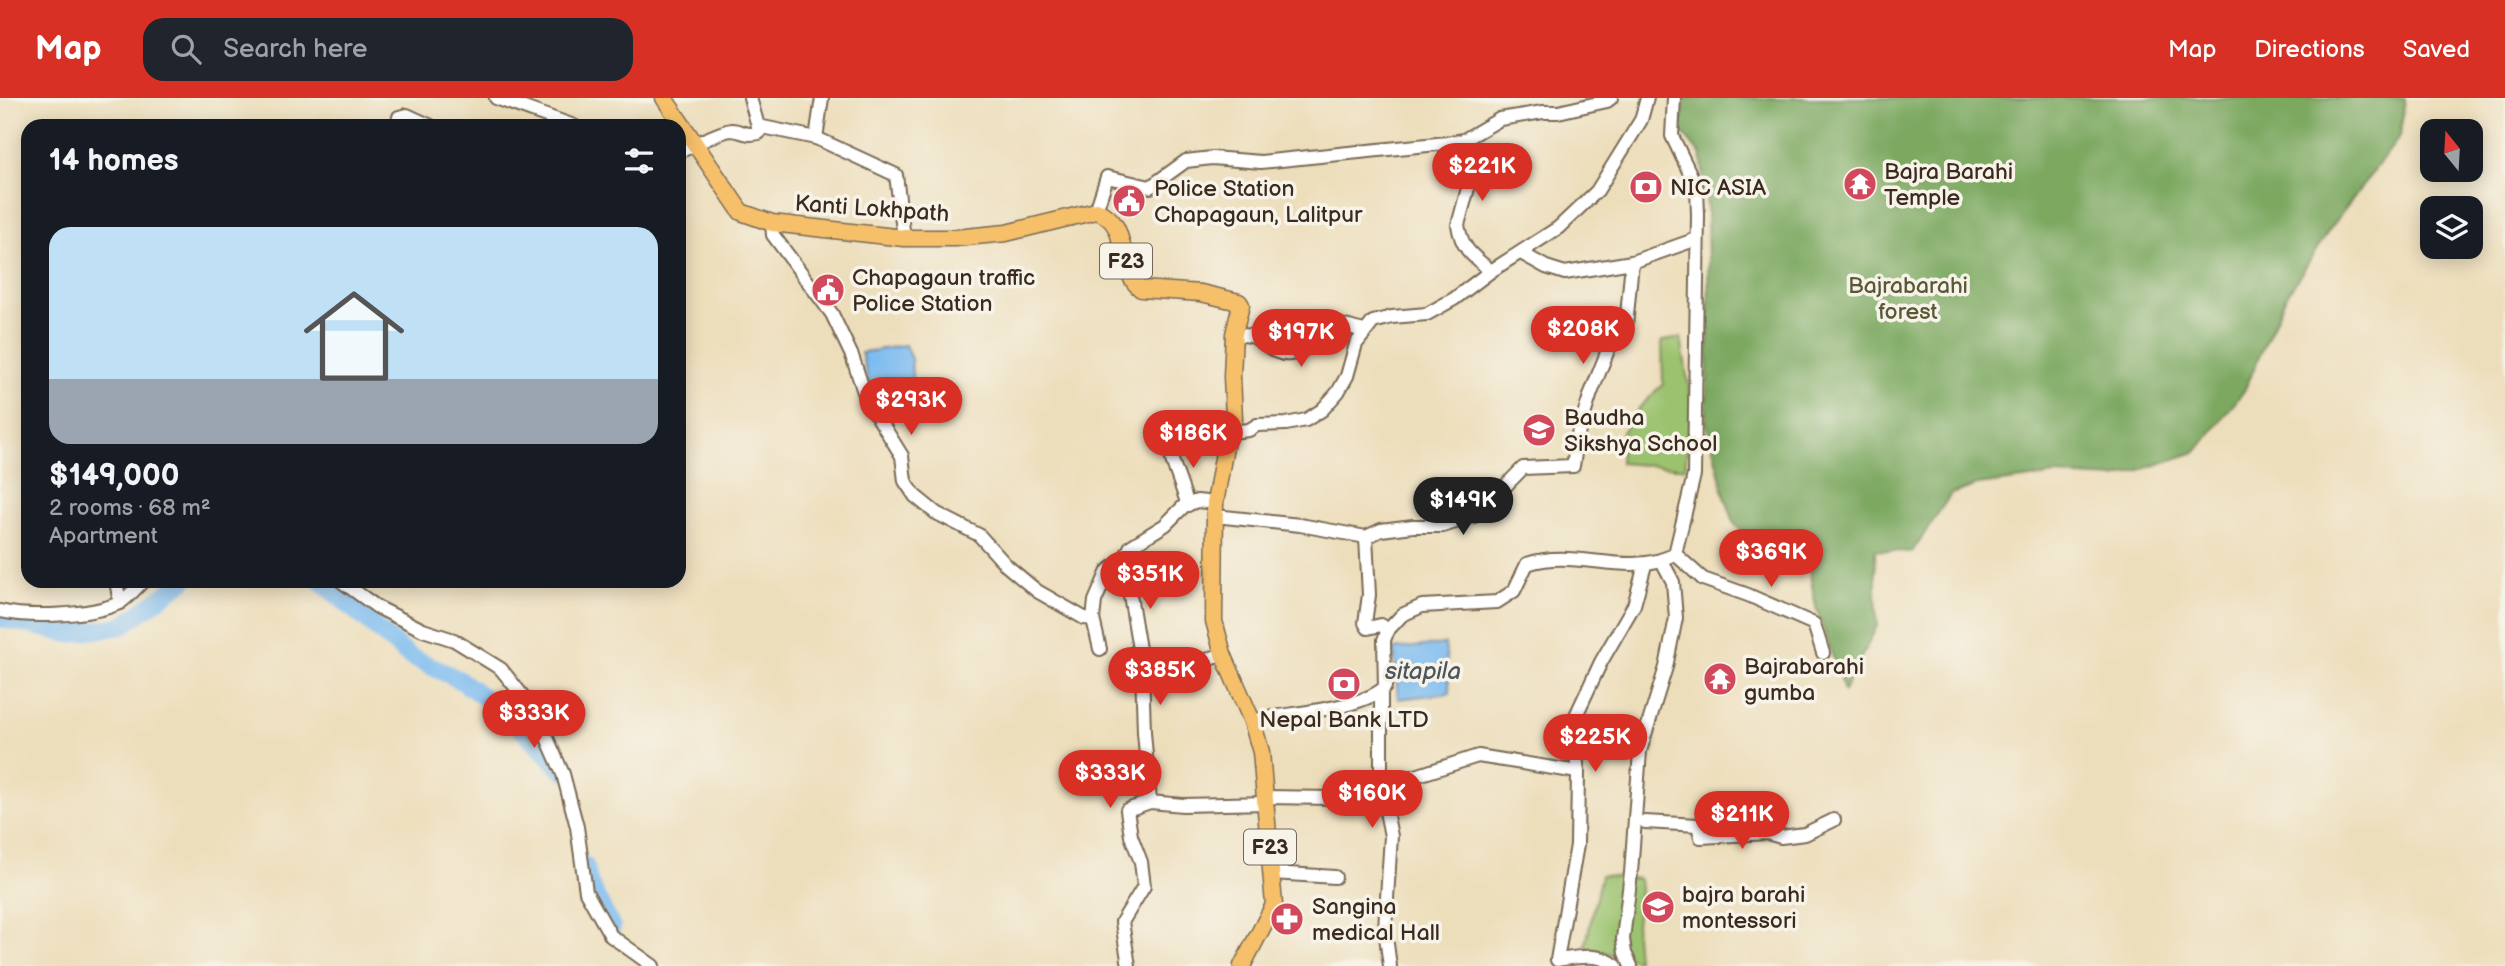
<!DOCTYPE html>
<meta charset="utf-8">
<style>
:root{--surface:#171b24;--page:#20242c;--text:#f1f3f6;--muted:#9ea1a6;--line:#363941;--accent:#d93025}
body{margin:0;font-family:"Balsamiq Sans",sans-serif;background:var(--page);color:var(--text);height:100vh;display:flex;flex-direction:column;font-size:26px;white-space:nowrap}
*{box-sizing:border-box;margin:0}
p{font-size:23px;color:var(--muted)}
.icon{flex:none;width:38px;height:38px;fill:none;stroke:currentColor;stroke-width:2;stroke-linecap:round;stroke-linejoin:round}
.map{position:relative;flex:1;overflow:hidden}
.details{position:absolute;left:21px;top:21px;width:665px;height:469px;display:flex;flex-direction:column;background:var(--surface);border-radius:21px;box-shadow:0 4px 18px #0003}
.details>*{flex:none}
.needle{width:46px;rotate:342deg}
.fabs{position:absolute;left:2420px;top:21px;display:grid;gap:14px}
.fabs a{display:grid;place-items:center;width:63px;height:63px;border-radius:14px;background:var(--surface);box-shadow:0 4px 18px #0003;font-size:35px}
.price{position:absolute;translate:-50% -60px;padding:0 16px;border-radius:24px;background:var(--accent);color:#fff;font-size:23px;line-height:46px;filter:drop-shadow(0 2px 4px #0008)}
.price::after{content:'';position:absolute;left:50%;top:42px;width:21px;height:16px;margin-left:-10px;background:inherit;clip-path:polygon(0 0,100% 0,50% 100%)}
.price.active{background:#222;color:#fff}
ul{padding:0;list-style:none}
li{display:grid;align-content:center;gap:14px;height:371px;padding:0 28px}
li+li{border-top:2px solid var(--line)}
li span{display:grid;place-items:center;height:217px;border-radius:21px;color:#555}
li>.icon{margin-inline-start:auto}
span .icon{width:126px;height:126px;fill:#fffc;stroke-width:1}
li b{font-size:30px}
h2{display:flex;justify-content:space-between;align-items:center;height:84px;padding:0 28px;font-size:30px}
header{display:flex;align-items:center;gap:42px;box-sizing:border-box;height:98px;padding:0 35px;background:var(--accent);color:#fff}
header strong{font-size:33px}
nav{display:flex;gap:38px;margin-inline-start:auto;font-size:24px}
.search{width:490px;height:63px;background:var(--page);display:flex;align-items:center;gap:18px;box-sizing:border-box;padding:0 24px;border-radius:21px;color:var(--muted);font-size:26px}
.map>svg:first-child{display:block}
.green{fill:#9bc26e;stroke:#6b7646;stroke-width:2}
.forest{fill:#7ca861;stroke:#5c6940;stroke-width:2}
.water{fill:#7bbbf0;stroke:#5b7287;stroke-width:2}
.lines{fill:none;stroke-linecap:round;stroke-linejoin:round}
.river{stroke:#7bbbf0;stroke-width:18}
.minor-casing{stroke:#796955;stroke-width:16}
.major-casing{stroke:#796955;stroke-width:19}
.minor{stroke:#fff;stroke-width:12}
.major{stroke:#f6c06b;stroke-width:16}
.labels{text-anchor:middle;stroke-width:7;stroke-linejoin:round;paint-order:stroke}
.shield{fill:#f7f3e8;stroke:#73665b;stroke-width:2}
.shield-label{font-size:21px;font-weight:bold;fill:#3b2a1e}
.poi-label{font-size:23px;fill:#3b2a1e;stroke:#f7f3e8;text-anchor:start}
.street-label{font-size:23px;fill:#3b2a1e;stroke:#f7f3e8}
.park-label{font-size:23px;fill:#585836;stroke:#f7f3e8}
.water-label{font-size:24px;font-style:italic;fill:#4e565d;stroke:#f7f3e8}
</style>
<header>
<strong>Map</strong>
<div class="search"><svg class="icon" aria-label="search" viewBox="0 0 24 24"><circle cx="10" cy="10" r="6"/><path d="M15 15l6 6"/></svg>Search here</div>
<nav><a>Map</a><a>Directions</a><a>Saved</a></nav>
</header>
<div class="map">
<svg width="2505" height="868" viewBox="0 0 2505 868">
<rect width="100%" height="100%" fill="#f7f3e8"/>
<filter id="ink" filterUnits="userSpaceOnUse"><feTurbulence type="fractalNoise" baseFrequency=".0143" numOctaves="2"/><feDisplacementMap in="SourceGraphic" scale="14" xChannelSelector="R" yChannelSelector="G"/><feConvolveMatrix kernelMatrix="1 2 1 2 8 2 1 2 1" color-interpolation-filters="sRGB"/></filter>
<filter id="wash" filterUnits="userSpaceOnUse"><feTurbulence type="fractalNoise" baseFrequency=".00686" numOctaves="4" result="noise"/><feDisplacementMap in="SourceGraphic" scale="28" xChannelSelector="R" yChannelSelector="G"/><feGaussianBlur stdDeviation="1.57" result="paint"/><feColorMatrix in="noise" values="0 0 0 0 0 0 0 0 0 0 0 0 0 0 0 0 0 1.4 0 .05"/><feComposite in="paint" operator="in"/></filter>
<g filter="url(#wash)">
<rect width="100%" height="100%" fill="#eddebb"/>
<g class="green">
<path d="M 1681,240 L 1692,308 L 1685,370 L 1620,365 L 1622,334 L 1640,309 L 1663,286 L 1662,243 Z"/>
<path d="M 1601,777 L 1639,781 L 1640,792 L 1635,836 L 1637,862 L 1585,850 Z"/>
</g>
<path class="forest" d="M 1685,0 L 2405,0 L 2400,38 L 2330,131 L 2285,200 L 2244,293 L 2196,354 L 2116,380 L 2055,377 L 1978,387 L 1951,396 L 1912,454 L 1875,452 L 1877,528 L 1844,593 L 1816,509 L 1806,455 L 1752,442 L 1735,427 L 1725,399 L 1706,323 L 1709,218 L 1707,109 L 1701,57 L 1680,32 Z"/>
<g class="water">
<path d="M 905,247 L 911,261 L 913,294 L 874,303 L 861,255 Z"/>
<path d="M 1445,546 L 1450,595 L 1398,601 L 1394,551 Z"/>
</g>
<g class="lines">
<g class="river">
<path d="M 320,483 L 409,558 L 460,582 L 505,615 L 564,674"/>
<path d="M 0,520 L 69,536 L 122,528 L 184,483"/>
<path d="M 585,768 L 590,787 L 612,829"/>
</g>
</g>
</g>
<g filter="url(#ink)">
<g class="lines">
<defs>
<g id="minor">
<path d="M 496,0 L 574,28"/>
<path d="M 750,0 L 758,28 L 816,40"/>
<path d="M 822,0 L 816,40 L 896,77 L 904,140"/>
<path d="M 397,28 L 399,19 L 407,17 L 431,28"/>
<path d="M 1464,42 L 1470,63 L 1471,79 L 1458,127 C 1462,152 1473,158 1491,173"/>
<path d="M 679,54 C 690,49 722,32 732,32 C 744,33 743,38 759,35 L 758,28"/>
<path d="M 1096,113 L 1107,79 L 1150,89 L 1186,63 L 1212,60 L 1261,64 L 1447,45 L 1464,42 L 1500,21 L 1543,14 L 1558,14 L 1607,3 L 1611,0"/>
<path d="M 772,125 L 773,137 L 832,216 L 852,258 L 866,300 L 902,358 L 905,383 L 915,398 L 936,415 L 979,437 L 1007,468 L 1037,493 L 1084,520 L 1093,521"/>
<path d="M 1521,155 L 1546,169 L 1565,175 L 1632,164 L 1697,141"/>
<path d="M 1234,236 C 1240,237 1246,237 1251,238 C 1266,243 1273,258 1290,256 C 1316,254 1313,227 1326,225 C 1337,224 1353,231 1364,233"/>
<path d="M 1231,334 L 1249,332 L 1257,327 L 1286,326 L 1306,322 L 1322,312 L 1338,294 L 1347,278 L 1356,246 L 1373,224 L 1392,219 L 1427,216 L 1454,201 L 1491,173 L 1558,130 L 1597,93 L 1641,22 L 1647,0"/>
<path d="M 1173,339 L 1172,362 L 1188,407"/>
<path d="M 1215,418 L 1300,427 L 1366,439 L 1381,432 L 1413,428 L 1443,428 L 1477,417 L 1523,370 L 1573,368 L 1578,336 L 1591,295 L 1610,247 L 1626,228 L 1632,164"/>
<path d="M 1366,439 L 1369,497 L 1365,525 L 1368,530 L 1381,527 L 1388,532"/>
<path d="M 1675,456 L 1703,481 L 1748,497 L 1814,526 L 1823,555"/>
<path d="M 1124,461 L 1142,569"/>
<path d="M 116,483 L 120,505"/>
<path d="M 341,483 L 377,509 L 423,532 L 454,542 L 501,571 L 535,613 L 563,676 L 577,729 L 586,794 L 611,838 L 653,868"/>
<path d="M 0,513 C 30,520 91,518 119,505 C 127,501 136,490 143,483"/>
<path d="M 1100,551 L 1093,521 L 1095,503 L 1108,473 L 1124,461 L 1131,448 L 1165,427 L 1184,408 L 1197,403 L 1215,405"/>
<path d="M 1381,593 L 1381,689 L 1391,738 L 1385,831 L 1390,868"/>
<path d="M 1252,623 C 1286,615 1361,612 1385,589 L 1384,542 L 1388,532 L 1402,517 L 1422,508 L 1497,504 L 1514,493 L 1527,466 C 1575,449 1629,481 1675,456 L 1694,377 L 1698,117 L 1697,90 L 1672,38 L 1674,0"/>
<path d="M 1266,699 L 1332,700 L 1381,689 L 1478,658 L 1578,674"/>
<path d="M 1150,704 L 1144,634 L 1142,569 L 1182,571 L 1223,556"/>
<path d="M 1645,724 L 1698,727 L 1701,739 L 1767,735 L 1781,739 L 1805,736 L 1834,722"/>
<path d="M 1272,775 L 1335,779"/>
<path d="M 1129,868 L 1122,824 L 1144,788 L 1141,764 L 1131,738 L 1127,712 L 1150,704 L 1183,707 L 1267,705"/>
<path d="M 1616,868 C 1599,854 1578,859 1557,862 L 1577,747 L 1578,674 L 1572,626 L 1601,564 L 1634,507 L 1645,467"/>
<path d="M 1631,868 L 1625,855 L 1623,841 L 1631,775 L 1640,653 L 1666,569 L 1676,520 L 1673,484 L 1662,463"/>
</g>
<path id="major" d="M 664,0 L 741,114 L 772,125 L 904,140 L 955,140 L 1006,135 L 1096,113 C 1132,124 1115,171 1141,191 L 1201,195 L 1239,204 L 1241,207 L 1234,236 L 1232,278 L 1234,321 L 1226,343 L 1215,405 L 1214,523 L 1223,556 L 1252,623 L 1261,654 L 1274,807 L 1242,868"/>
</defs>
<use href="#minor" class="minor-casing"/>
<use href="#major" class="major-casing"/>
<use href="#minor" class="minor"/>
<use href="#major" class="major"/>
</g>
</g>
<defs>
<symbol id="temple-disc" viewBox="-11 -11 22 22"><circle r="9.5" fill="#d1495b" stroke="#f7f3e8"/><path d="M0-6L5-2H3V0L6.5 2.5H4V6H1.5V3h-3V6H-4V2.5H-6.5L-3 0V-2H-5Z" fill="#fff"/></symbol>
<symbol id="bank-disc" viewBox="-11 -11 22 22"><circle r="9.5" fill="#d1495b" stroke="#f7f3e8"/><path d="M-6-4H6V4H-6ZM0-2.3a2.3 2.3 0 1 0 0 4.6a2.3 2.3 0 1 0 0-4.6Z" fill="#fff"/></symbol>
<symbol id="civic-disc" viewBox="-11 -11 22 22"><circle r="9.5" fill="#d1495b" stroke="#f7f3e8"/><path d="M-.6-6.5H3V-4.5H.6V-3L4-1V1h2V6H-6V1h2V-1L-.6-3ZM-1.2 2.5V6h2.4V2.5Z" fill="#fff"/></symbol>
<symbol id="school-disc" viewBox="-11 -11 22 22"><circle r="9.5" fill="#d1495b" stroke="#f7f3e8"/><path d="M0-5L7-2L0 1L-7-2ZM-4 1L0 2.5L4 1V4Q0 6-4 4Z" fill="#fff"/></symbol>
<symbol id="pharmacy-disc" viewBox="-11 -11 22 22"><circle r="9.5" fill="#d1495b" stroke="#f7f3e8"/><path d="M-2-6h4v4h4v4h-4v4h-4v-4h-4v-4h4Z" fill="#fff"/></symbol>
</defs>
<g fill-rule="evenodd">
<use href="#temple-disc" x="1841" y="67" width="38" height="38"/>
<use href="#bank-disc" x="1627" y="70" width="38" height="38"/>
<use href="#civic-disc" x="1110" y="84" width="38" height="38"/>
<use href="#civic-disc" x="809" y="173" width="38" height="38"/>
<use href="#school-disc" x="1520" y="313" width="38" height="38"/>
<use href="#temple-disc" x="1701" y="562" width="38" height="38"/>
<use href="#bank-disc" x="1325" y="567" width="38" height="38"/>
<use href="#school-disc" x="1639" y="790" width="38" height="38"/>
<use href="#pharmacy-disc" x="1268" y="802" width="38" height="38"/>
</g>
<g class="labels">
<g class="shield">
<rect x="1100" y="145.5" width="52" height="35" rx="5"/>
<rect x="1244" y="731.5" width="52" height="35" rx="5"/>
</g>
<g class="shield-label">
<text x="1126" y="170">F23</text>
<text x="1270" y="756">F23</text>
</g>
<g class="poi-label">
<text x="1884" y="81">Bajra Barahi<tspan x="1884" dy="26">Temple</tspan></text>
<text x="1670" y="97">NIC ASIA</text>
<text x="1154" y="98">Police Station<tspan x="1154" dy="26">Chapagaun, Lalitpur</tspan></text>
<text x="852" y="187">Chapagaun traffic<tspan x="852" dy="26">Police Station</tspan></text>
<text x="1564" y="327">Baudha<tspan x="1564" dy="26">Sikshya School</tspan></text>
<text x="1744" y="576">Bajrabarahi<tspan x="1744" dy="26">gumba</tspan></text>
<text x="1344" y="629" text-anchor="middle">Nepal Bank LTD</text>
<text x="1682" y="804">bajra barahi<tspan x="1682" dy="26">montessori</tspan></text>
<text x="1312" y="816">Sangina<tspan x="1312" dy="26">medical Hall</tspan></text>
</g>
<g class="street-label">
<text transform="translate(872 110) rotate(4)" y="8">Kanti Lokhpath</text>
</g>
<g class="park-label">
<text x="1908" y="195">Bajrabarahi<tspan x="1908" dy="26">forest</tspan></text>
</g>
<g class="water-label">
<text x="1423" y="581">sitapila</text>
</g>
</g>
</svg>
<div class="fabs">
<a><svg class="needle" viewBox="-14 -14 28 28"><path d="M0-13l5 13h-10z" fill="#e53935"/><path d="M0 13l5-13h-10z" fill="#9ea1a6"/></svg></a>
<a><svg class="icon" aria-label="layers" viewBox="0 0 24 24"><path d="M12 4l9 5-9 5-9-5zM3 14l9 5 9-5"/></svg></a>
</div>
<b class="price" style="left:1482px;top:105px">$221K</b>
<b class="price" style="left:1583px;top:268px">$208K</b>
<b class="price" style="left:1301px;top:271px">$197K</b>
<b class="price" style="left:911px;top:339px">$293K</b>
<b class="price" style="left:1193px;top:372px">$186K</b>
<b class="price active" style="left:1463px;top:439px">$149K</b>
<b class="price" style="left:1771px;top:491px">$369K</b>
<b class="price" style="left:1150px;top:513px">$351K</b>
<b class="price" style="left:1160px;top:609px">$385K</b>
<b class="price" style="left:534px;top:652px">$333K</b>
<b class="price" style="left:1595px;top:676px">$225K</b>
<b class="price" style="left:1110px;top:712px">$333K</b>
<b class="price" style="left:1372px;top:732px">$160K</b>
<b class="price" style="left:1742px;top:753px">$211K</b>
<section class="details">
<h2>14 homes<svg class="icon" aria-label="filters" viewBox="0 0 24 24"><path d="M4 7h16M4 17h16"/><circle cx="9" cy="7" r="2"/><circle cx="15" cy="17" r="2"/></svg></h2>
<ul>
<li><span style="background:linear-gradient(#bfe0f5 70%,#9aa5b1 0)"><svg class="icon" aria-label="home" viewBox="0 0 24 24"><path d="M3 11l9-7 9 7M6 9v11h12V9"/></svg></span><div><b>$149,000</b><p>2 rooms · 68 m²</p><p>Apartment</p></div></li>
</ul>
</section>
</div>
